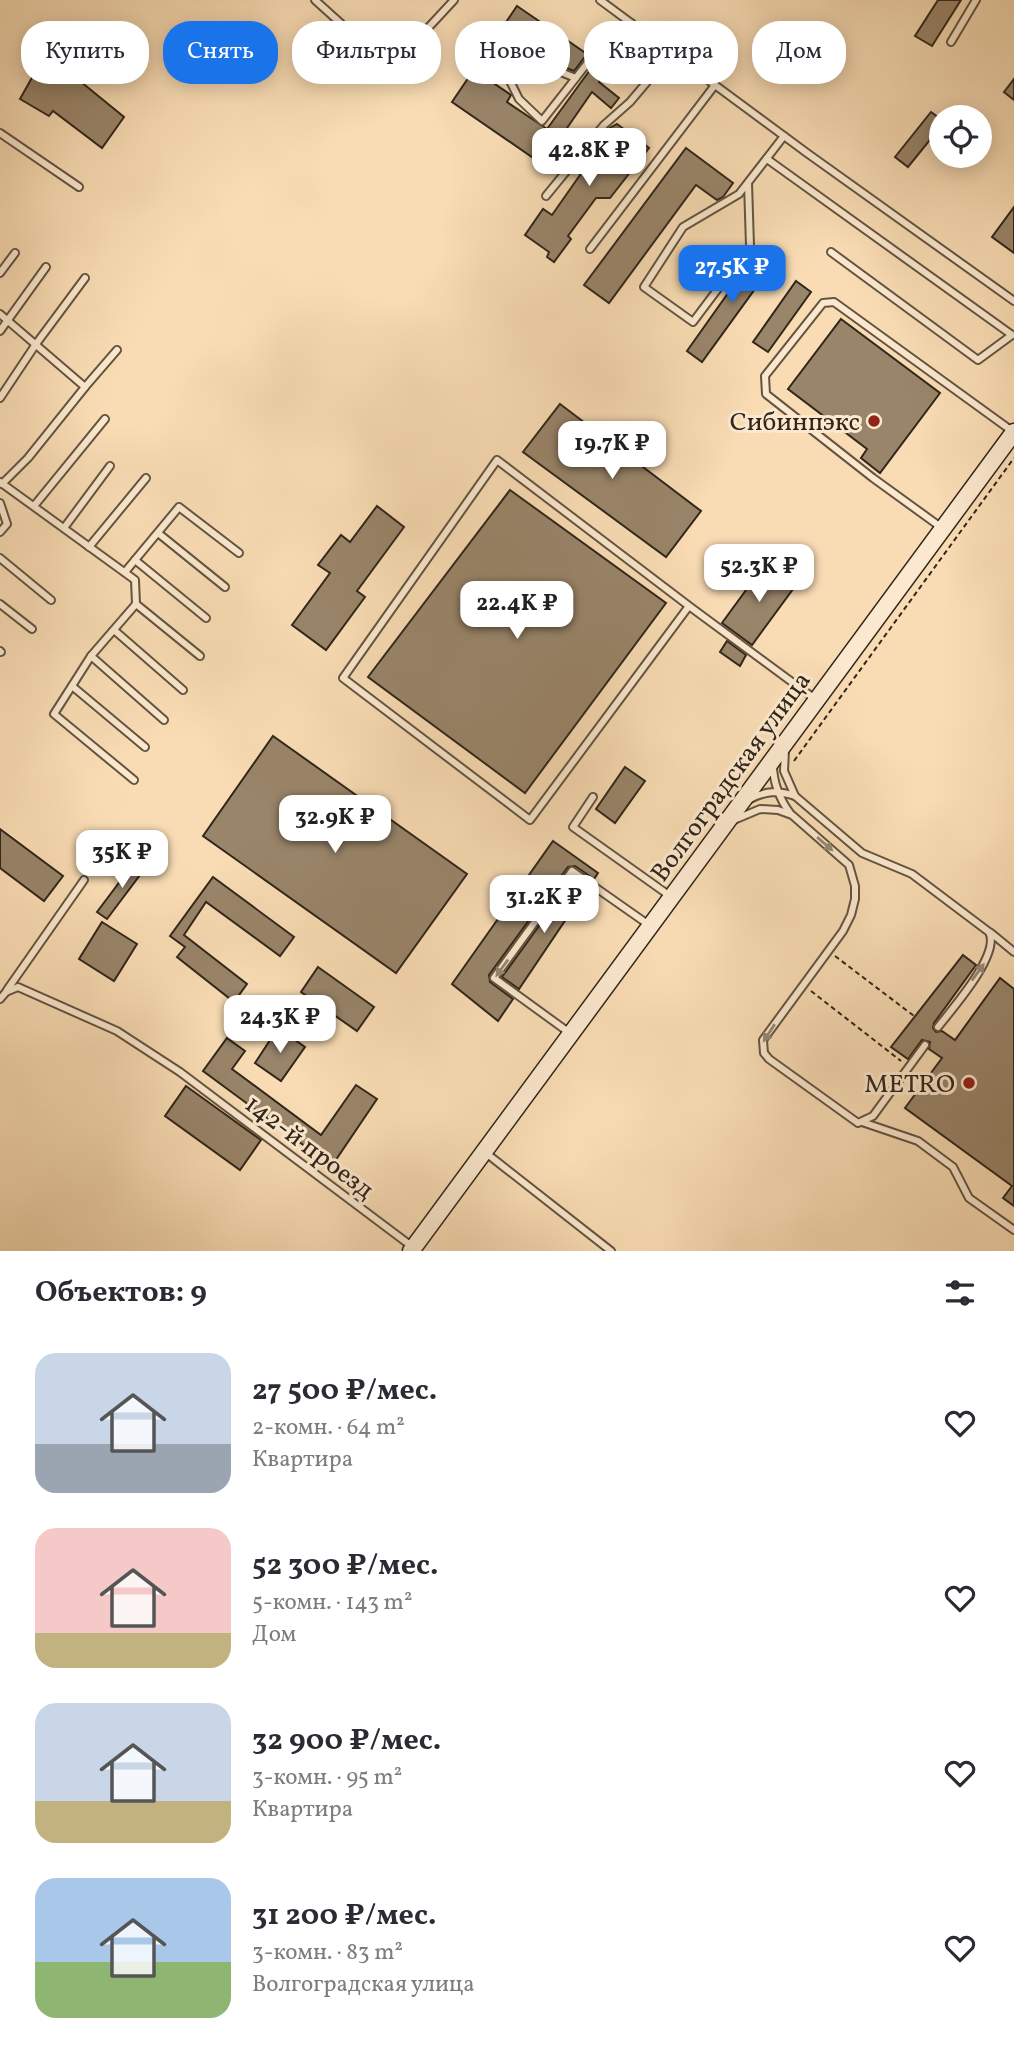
<!DOCTYPE html>
<html lang="ru">
<meta charset="utf-8">
<style>
:root{--surface:#fff;--page:#f7f7f7;--text:#2b2b33;--muted:#7c7c81;--accent:#1a73e8}
body{margin:0;font-family:Vollkorn,serif;background:var(--page);color:var(--text);height:100vh;display:flex;flex-direction:column;font-size:26px;white-space:nowrap}
*{box-sizing:border-box;margin:0}
p{font-size:23px;color:var(--muted)}
.icon{flex:none;width:38px;height:38px;fill:none;stroke:currentColor;stroke-width:2;stroke-linecap:round;stroke-linejoin:round}
.map{position:relative;height:1251px;overflow:hidden}
.drawer{display:flex;flex-direction:column;background:var(--surface);flex:1}
.drawer>*{flex:none}
.guide{position:absolute;left:21px;top:21px;width:973px;height:63px;display:flex;gap:14px}
.controls{position:absolute;left:929px;top:105px;display:grid;gap:14px}
.controls a{display:grid;place-items:center;width:63px;height:63px;border-radius:50%;background:var(--surface);box-shadow:0 4px 18px #0003;font-size:35px}
.price{position:absolute;translate:-50% -60px;padding:0 16px;border-radius:14px;background:#fff;color:#222;font-size:23px;line-height:46px;filter:drop-shadow(0 2px 4px #0008)}
.price::after{content:'';position:absolute;left:50%;top:42px;width:21px;height:16px;margin-left:-10px;background:inherit;clip-path:polygon(0 0,100% 0,50% 100%)}
.price.active{background:var(--accent);color:#fff}
ul{padding:0;list-style:none}
li{display:flex;align-items:center;gap:21px;height:175px;padding:0 35px}
li span{display:grid;place-items:center;flex:none;width:196px;height:140px;border-radius:21px;color:#555}
li>.icon{margin-inline-start:auto}
span .icon{width:84px;height:84px;fill:#fffc;stroke-width:1}
li b{font-size:30px}
h2{display:flex;justify-content:space-between;align-items:center;height:84px;padding:0 35px;font-size:30px}
.tag{padding:0 24px;border-radius:28px;background:var(--surface);box-shadow:0 4px 18px #0003;font-size:24px;line-height:63px}
.tag.active{background:var(--accent);color:#fff}
.map>svg:first-child{display:block}
.building{fill:#99856a;stroke:#31261a;stroke-width:2}
.lines{fill:none;stroke-linecap:round;stroke-linejoin:round}
.lane-casing{stroke:#635440;stroke-width:10}
.secondary-casing{stroke:#31261a;stroke-width:19}
.path{stroke:#31261a;stroke-width:2;stroke-dasharray:5 3.5;stroke-linecap:butt}
.lane{stroke:#fbe8ce;stroke-width:6}
.secondary{stroke:#fbe8ce;stroke-width:16}
.oneway{fill:#968774}
.poi-dot{fill:#8f2418;stroke:#fbe8ce;stroke-width:2.5}
.labels{text-anchor:middle;stroke-width:6;stroke-linejoin:round;paint-order:stroke}
.poi-label{font-size:26px;fill:#31261a;stroke:#fbe8ce;text-anchor:end}
.street-label{font-size:26px;fill:#31261a;stroke:#fbe8ce}
</style>
<div class="map">
<svg width="1014" height="1251" viewBox="0 0 1014 1251">
<rect width="100%" height="100%" fill="#f9dcb4"/>
<filter id="stains"><feTurbulence type="fractalNoise" baseFrequency=".00286" numOctaves="4"/><feColorMatrix values="0 0 0 0 .2 0 0 0 0 .09 0 0 0 0 .02 0 0 0 .5 -.17"/></filter>
<radialGradient id="worn" r=".72"><stop offset=".6" stop-color="#630" stop-opacity="0"/><stop offset="1" stop-color="#630" stop-opacity=".3"/></radialGradient>
<g class="building">
<path d="M 938,0 L 961,0 L 932,46 L 915,36 Z"/>
<path d="M 517,6 L 587,54 L 574,71 L 564,67 L 518,36 L 489,80 L 511,95 L 507,102 L 547,129 L 598,59 L 609,66 L 599,82 L 619,98 L 611,108 L 592,92 L 542,164 L 452,102 Z"/>
<path d="M 47,51 L 78,74 L 75,77 L 124,117 L 102,148 L 53,111 L 49,116 L 20,99 Z"/>
<path d="M 1014,79 L 1014,100 L 1004,92 Z"/>
<path d="M 931,112 L 942,120 L 942,125 L 908,167 L 895,157 Z"/>
<path d="M 617,124 L 649,148 L 610,198 L 596,198 L 568,236 L 571,239 L 554,262 L 547,257 L 549,252 L 525,235 L 543,209 L 552,215 L 580,175 L 579,168 L 595,145 L 608,129 Z"/>
<path d="M 686,148 L 733,183 L 723,197 L 717,200 L 696,185 L 609,303 L 584,285 Z"/>
<path d="M 1014,207 L 1014,253 L 992,237 Z"/>
<path d="M 760,248 L 776,260 L 702,362 L 687,351 Z"/>
<path d="M 796,281 L 811,292 L 768,352 L 753,342 Z"/>
<path d="M 841,319 L 940,393 L 880,473 L 861,458 L 867,449 L 788,389 Z"/>
<path d="M 560,404 L 701,511 L 666,557 L 523,452 Z"/>
<path d="M 510,490 L 666,603 L 525,793 L 368,677 Z"/>
<path d="M 377,506 L 404,527 L 357,591 L 365,597 L 326,650 L 292,625 L 330,573 L 318,565 L 341,535 L 350,542 Z"/>
<path d="M 765,564 L 796,585 L 752,645 L 722,623 Z"/>
<path d="M 727,641 L 746,655 L 740,666 L 720,652 Z"/>
<path d="M 273,736 L 467,874 L 396,973 L 203,836 Z"/>
<path d="M 625,767 L 645,781 L 615,823 L 596,809 Z"/>
<path d="M 0,829 L 63,876 L 44,901 L 0,868 Z"/>
<path d="M 553,841 L 598,873 L 594,879 L 575,866 L 568,867 L 489,975 L 490,982 L 513,999 L 498,1021 L 452,984 Z"/>
<path d="M 136,860 L 146,867 L 107,919 L 97,912 Z"/>
<path d="M 213,877 L 294,937 L 280,956 L 206,902 L 184,935 L 247,984 L 234,1002 L 177,957 L 185,947 L 170,936 Z"/>
<path d="M 573,879 L 587,888 L 519,989 L 502,977 Z"/>
<path d="M 102,922 L 137,944 L 114,981 L 79,959 Z"/>
<path d="M 963,955 L 976,965 L 934,1023 L 933,1028 L 936,1032 L 942,1031 L 955,1040 L 1000,978 L 1014,989 L 1014,1206 L 1003,1198 L 1012,1186 L 905,1108 L 942,1058 L 929,1049 L 930,1042 L 922,1040 L 908,1059 L 891,1047 Z"/>
<path d="M 318,967 L 374,1007 L 357,1031 L 301,992 Z"/>
<path d="M 278,1028 L 305,1047 L 281,1081 L 255,1063 Z"/>
<path d="M 227,1038 L 245,1051 L 232,1069 L 321,1135 L 356,1085 L 377,1099 L 329,1170 L 307,1155 L 310,1150 L 203,1071 Z"/>
<path d="M 186,1086 L 261,1140 L 240,1170 L 165,1116 Z"/>
</g>
<g class="lines">
<defs>
<g id="lane">
<path d="M 315,0 L 347,29 L 381,53 L 398,52 L 428,28 L 454,0"/>
<path d="M 600,0 L 807,153 L 1014,301"/>
<path d="M 951,42 L 976,0"/>
<path d="M 576,78 C 558,72 544,62 526,59 L 510,81 L 519,99 L 542,121 L 600,47 L 631,23"/>
<path d="M 0,133 L 79,187"/>
<path d="M 767,159 L 1012,335"/>
<path d="M 748,183 L 750,246 L 693,322 L 644,287 L 683,227 L 739,194 L 784,136"/>
<path d="M 546,196 L 604,125 L 630,102 L 663,63 L 675,55"/>
<path d="M 590,249 L 715,85"/>
<path d="M 831,252 L 978,360 L 1012,335"/>
<path d="M 0,273 L 15,253"/>
<path d="M 0,314 L 85,387 L 28,458 L 2,484"/>
<path d="M 0,331 L 46,267"/>
<path d="M 85,387 L 117,350"/>
<path d="M 0,398 L 36,344 L 85,278"/>
<path d="M 0,482 L 135,580 L 136,604 L 91,656 L 54,714 L 134,780"/>
<path d="M 0,503 L 7,524 L 0,532"/>
<path d="M 34,506 L 105,419"/>
<path d="M 64,528 L 110,466"/>
<path d="M 942,528 L 873,478 L 766,394 L 765,376 L 823,303 L 834,302 L 1012,431"/>
<path d="M 158,533 L 225,587"/>
<path d="M 89,547 L 146,478"/>
<path d="M 0,558 L 51,600"/>
<path d="M 135,560 L 206,618"/>
<path d="M 125,572 L 179,507 L 239,553"/>
<path d="M 0,604 L 32,629"/>
<path d="M 136,604 L 200,656"/>
<path d="M 689,606 L 497,460 L 343,678 L 530,820 L 689,606 L 815,699"/>
<path d="M 114,630 L 183,690"/>
<path d="M 0,651 L 1,652"/>
<path d="M 91,656 L 164,720"/>
<path d="M 72,686 L 145,747"/>
<path d="M 785,750 L 784,771 L 795,796 L 862,853 L 912,874 L 989,932 C 1001,954 952,1009 938,1027"/>
<path d="M 773,765 C 773,782 780,800 790,813"/>
<path d="M 593,797 L 573,827 L 670,896"/>
<path d="M 750,799 C 765,791 778,790 795,796"/>
<path d="M 734,820 L 760,809 L 778,810 L 792,815 L 849,865 L 855,886 L 855,899 L 851,915 L 843,931 L 763,1040 L 764,1053 L 769,1059 L 858,1123 L 873,1116 L 925,1045"/>
<path d="M 991,933 L 1014,952"/>
<path d="M 7,990 L 84,880"/>
<path d="M 0,999 L 6,992 L 18,987 L 117,1031 L 180,1072 L 414,1248"/>
<path d="M 571,1034 L 494,978 L 572,871 L 649,925"/>
<path d="M 862,1122 L 918,1141 L 953,1167 L 969,1198 L 1014,1230"/>
<path d="M 486,1153 L 611,1251"/>
</g>
<path id="secondary" d="M 411,1251 L 1014,432"/>
</defs>
<use href="#lane" class="lane-casing"/>
<use href="#secondary" class="secondary-casing"/>
<g class="path">
<path d="M 794,761 L 1014,458"/>
<path d="M 835,956 L 914,1016"/>
<path d="M 811,991 L 901,1061"/>
</g>
<use href="#lane" class="lane"/>
<use href="#secondary" class="secondary"/>
</g>
<defs><path id="oneway-solid" d="M-6-.8H1V-3.2L6.5 0L1 3.2V.8H-6Z" transform="scale(1.75)"/></defs>
<g class="oneway">
<use href="#oneway-solid" transform="translate(825 844) rotate(41)"/>
<use href="#oneway-solid" transform="translate(502 968) rotate(126)"/>
<use href="#oneway-solid" transform="translate(978 972) rotate(-54)"/>
<use href="#oneway-solid" transform="translate(769 1033) rotate(123)"/>
</g>
<g class="poi-dot">
<circle cx="874" cy="421" r="7"/>
<circle cx="969" cy="1083" r="7"/>
</g>
<g class="labels">
<g class="poi-label">
<text x="860" y="430">Сибинпэкс</text>
<text x="955" y="1092">METRO</text>
</g>
<g class="street-label">
<text transform="translate(730 776) rotate(-54)" y="9">Волгоградская улица</text>
<text transform="translate(310 1146) rotate(37)" y="9">142-й проезд</text>
</g>
</g>
<rect width="100%" height="100%" filter="url(#stains)"/>
<rect width="100%" height="100%" fill="url(#worn)"/>
</svg>
<div class="controls">
<a><svg class="icon" aria-label="locate" viewBox="0 0 24 24"><circle cx="12" cy="12" r="6"/><path d="M12 2v4M12 18v4M2 12h4M18 12h4"/></svg></a>
</div>
<b class="price" style="left:589px;top:188px">42.8K ₽</b>
<b class="price active" style="left:732px;top:305px">27.5K ₽</b>
<b class="price" style="left:612px;top:481px">19.7K ₽</b>
<b class="price" style="left:759px;top:604px">52.3K ₽</b>
<b class="price" style="left:517px;top:641px">22.4K ₽</b>
<b class="price" style="left:335px;top:855px">32.9K ₽</b>
<b class="price" style="left:122px;top:890px">35K ₽</b>
<b class="price" style="left:544px;top:935px">31.2K ₽</b>
<b class="price" style="left:280px;top:1055px">24.3K ₽</b>
<div class="guide">
<a class="tag">Купить</a>
<a class="tag active">Снять</a>
<a class="tag">Фильтры</a>
<a class="tag">Новое</a>
<a class="tag">Квартира</a>
<a class="tag">Дом</a>
</div>
</div>
<section class="drawer">
<h2>Объектов: 9<svg class="icon" aria-label="filters" viewBox="0 0 24 24"><path d="M4 7h16M4 17h16"/><circle cx="9" cy="7" r="2"/><circle cx="15" cy="17" r="2"/></svg></h2>
<ul>
<li><span style="background:linear-gradient(#c9d6e8 65%,#9aa5b1 0)"><svg class="icon" aria-label="home" viewBox="0 0 24 24"><path d="M3 11l9-7 9 7M6 9v11h12V9"/></svg></span><div><b>27 500 ₽/мес.</b><p>2-комн. · 64 m²</p><p>Квартира</p></div><svg class="icon" aria-label="heart" viewBox="0 0 24 24"><path d="M12 20l-8-8c-3-5 5-10 8-4 3-6 11-1 8 4z"/></svg></li>
<li><span style="background:linear-gradient(#f6c9c9 75%,#c2b280 0)"><svg class="icon" aria-label="home" viewBox="0 0 24 24"><path d="M3 11l9-7 9 7M6 9v11h12V9"/></svg></span><div><b>52 300 ₽/мес.</b><p>5-комн. · 143 m²</p><p>Дом</p></div><svg class="icon" aria-label="heart" viewBox="0 0 24 24"><path d="M12 20l-8-8c-3-5 5-10 8-4 3-6 11-1 8 4z"/></svg></li>
<li><span style="background:linear-gradient(#c9d6e8 70%,#c2b280 0)"><svg class="icon" aria-label="home" viewBox="0 0 24 24"><path d="M3 11l9-7 9 7M6 9v11h12V9"/></svg></span><div><b>32 900 ₽/мес.</b><p>3-комн. · 95 m²</p><p>Квартира</p></div><svg class="icon" aria-label="heart" viewBox="0 0 24 24"><path d="M12 20l-8-8c-3-5 5-10 8-4 3-6 11-1 8 4z"/></svg></li>
<li><span style="background:linear-gradient(#a9c7e8 60%,#8fb573 0)"><svg class="icon" aria-label="home" viewBox="0 0 24 24"><path d="M3 11l9-7 9 7M6 9v11h12V9"/></svg></span><div><b>31 200 ₽/мес.</b><p>3-комн. · 83 m²</p><p>Волгоградская улица</p></div><svg class="icon" aria-label="heart" viewBox="0 0 24 24"><path d="M12 20l-8-8c-3-5 5-10 8-4 3-6 11-1 8 4z"/></svg></li>
</ul>
</section>
